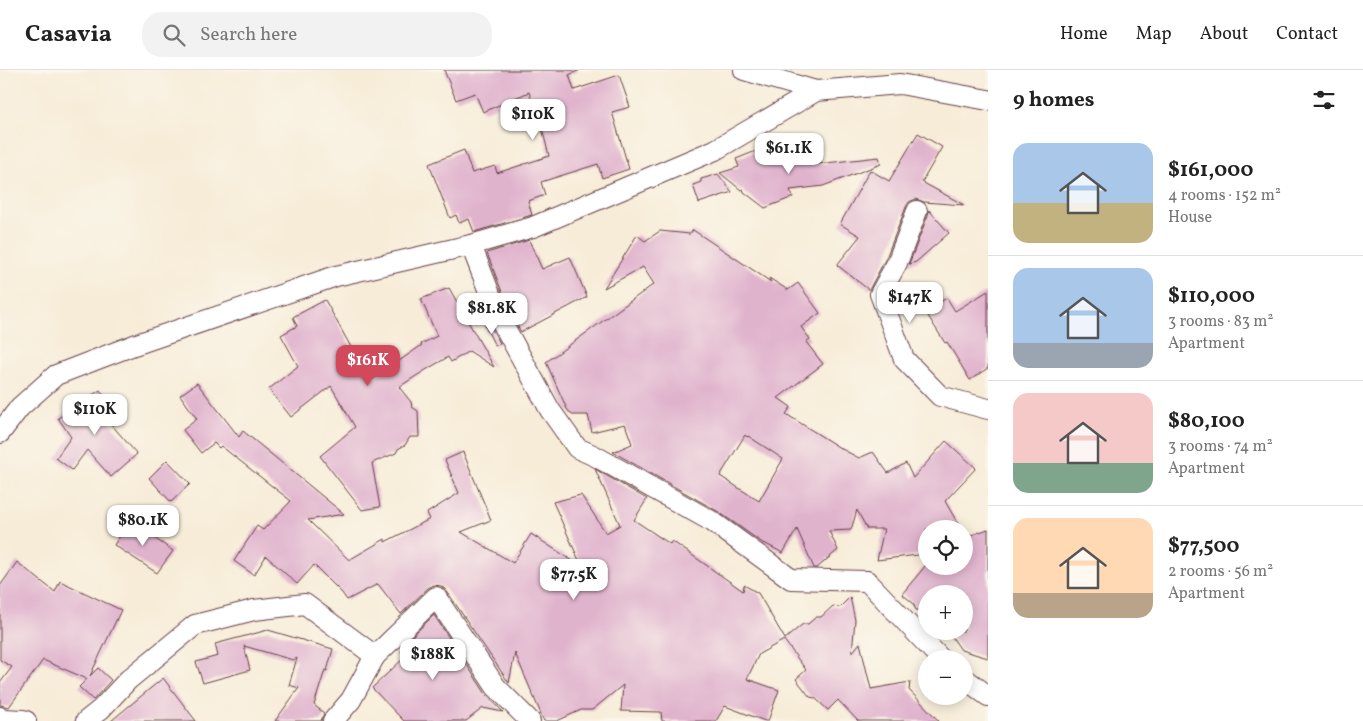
<!DOCTYPE html>
<meta charset="utf-8">
<style>
:root{--surface:#fff;--page:#f2f2f2;--text:#222;--muted:#767676;--line:#e0e0e0;--accent:#d1495b}
body{margin:0;font-family:Vollkorn,serif;background:var(--page);color:var(--text);height:100vh;display:flex;flex-direction:column;font-size:19px;white-space:nowrap}
*{box-sizing:border-box;margin:0}
p{font-size:16px;color:var(--muted)}
.icon{flex:none;width:28px;height:28px;fill:none;stroke:currentColor;stroke-width:2;stroke-linecap:round;stroke-linejoin:round}
.map{position:relative;flex:1;overflow:hidden}
.sheet{display:flex;flex-direction:column;background:var(--surface);width:375px}
.sheet>*{flex:none}
.controls{position:absolute;left:918px;top:450px;display:grid;gap:10px}
.controls a{display:grid;place-items:center;width:55px;height:55px;border-radius:50%;background:var(--surface);box-shadow:0 2px 12px #0003;font-size:25px}
.price{position:absolute;translate:-50% -42px;padding:0 11px;border-radius:10px;background:#fff;color:#222;font-size:16px;line-height:32px;filter:drop-shadow(0 1px 2px #0008)}
.price::after{content:'';position:absolute;left:50%;top:30px;width:15px;height:11px;margin-left:-8px;background:inherit;clip-path:polygon(0 0,100% 0,50% 100%)}
.price.selected{background:var(--accent);color:#fff}
ul{padding:0;list-style:none}
li{display:flex;align-items:center;gap:15px;height:125px;padding:0 25px}
li+li{border-top:1px solid var(--line)}
li span{display:grid;place-items:center;flex:none;width:140px;height:100px;border-radius:15px;color:#555}
li>.icon{margin-inline-start:auto}
span .icon{width:60px;height:60px;fill:#fffc;stroke-width:1}
li b{font-size:21px}
h2{display:flex;justify-content:space-between;align-items:center;height:60px;padding:0 25px;font-size:21px}
header{display:flex;align-items:center;gap:30px;box-sizing:border-box;height:70px;padding:0 25px;background:var(--surface);border-bottom:1px solid var(--line)}
header strong{font-size:24px}
nav{display:flex;gap:28px;margin-inline-start:auto;font-size:18px}
.search{width:350px;height:45px;background:var(--page);display:flex;align-items:center;gap:12px;box-sizing:border-box;padding:0 18px;border-radius:20px;color:var(--muted);font-size:19px}
main{display:flex;flex:1;min-height:0}
.map>svg:first-child{display:block}
.building{fill:#e0b3cd;fill-rule:evenodd}
.lines{fill:none;stroke-linecap:round;stroke-linejoin:round}
.minor-casing{stroke:#643e45;stroke-width:22}
.minor{stroke:#fff;stroke-width:20}
</style>
<header>
<strong>Casavia</strong>
<div class="search"><svg class="icon" aria-label="search" viewBox="0 0 24 24"><circle cx="10" cy="10" r="6"/><path d="M15 15l6 6"/></svg>Search here</div>
<nav><a>Home</a><a>Map</a><a>About</a><a>Contact</a></nav>
</header>
<main>
<div class="map">
<svg width="988" height="651" viewBox="0 0 988 651">
<rect width="100%" height="100%" fill="#fbf7ec"/>
<filter id="ink" filterUnits="userSpaceOnUse"><feTurbulence type="fractalNoise" baseFrequency=".02" numOctaves="2"/><feDisplacementMap in="SourceGraphic" scale="10" xChannelSelector="R" yChannelSelector="G"/><feConvolveMatrix kernelMatrix="1 2 1 2 8 2 1 2 1" color-interpolation-filters="sRGB"/></filter>
<filter id="wash" filterUnits="userSpaceOnUse"><feTurbulence type="fractalNoise" baseFrequency=".0096" numOctaves="4" result="noise"/><feDisplacementMap in="SourceGraphic" scale="20" xChannelSelector="R" yChannelSelector="G"/><feGaussianBlur stdDeviation="1.12" result="paint"/><feColorMatrix in="noise" values="0 0 0 0 0 0 0 0 0 0 0 0 0 0 0 0 0 1.4 0 .05"/><feComposite in="paint" operator="in"/></filter>
<g filter="url(#wash)">
<rect width="100%" height="100%" fill="#f7ecd8"/>
<g id="blocks">
<g class="building">
<path d="M 444,0 L 580,0 L 569,5 L 574,20 L 619,5 L 630,37 L 612,42 L 629,99 L 602,108 L 598,94 L 541,112 L 545,125 L 528,131 L 532,145 L 474,162 L 469,149 L 459,153 L 456,145 L 450,148 L 429,94 L 464,80 L 472,103 L 495,96 L 497,103 L 549,86 L 543,62 L 529,22 L 483,42 L 475,23 L 456,30 Z"/>
<path d="M 918,63 L 942,77 L 922,112 L 964,135 L 924,132 L 916,129 L 909,132 L 906,137 L 886,188 L 869,220 L 837,195 L 860,166 L 840,154 L 870,100 L 889,111 Z"/>
<path d="M 804,79 L 808,95 L 879,87 L 881,94 L 823,116 L 790,120 L 793,127 L 765,138 L 744,122 L 743,119 L 741,120 L 720,103 L 739,97 L 736,89 L 756,81 L 759,89 L 776,83 L 778,86 Z"/>
<path d="M 718,104 L 732,122 L 699,133 L 693,115 L 701,112 L 701,109 Z"/>
<path d="M 929,140 L 949,163 L 916,192 L 909,194 L 928,145 Z"/>
<path d="M 693,160 L 771,212 L 769,208 L 788,220 L 798,213 L 820,243 L 801,257 L 810,269 L 806,272 L 823,294 L 778,328 L 791,337 L 786,344 L 840,378 L 859,388 L 873,382 L 888,403 L 906,393 L 913,408 L 946,371 L 976,398 L 945,431 L 961,459 L 926,459 L 926,484 L 877,490 L 884,459 L 867,459 L 857,440 L 851,460 L 829,461 L 838,480 L 817,498 L 814,498 L 797,459 L 783,483 L 764,473 L 764,474 L 719,442 L 613,382 L 632,374 L 625,354 L 592,362 L 588,345 L 572,345 L 567,339 L 546,292 L 654,214 L 643,197 L 604,218 L 637,165 L 645,171 L 660,161 L 690,164 ZM 745,365 L 747,367 L 748,366 L 783,389 L 759,431 L 720,406 Z"/>
<path d="M 529,170 L 542,199 L 570,187 L 587,227 L 521,262 L 509,240 L 487,183 Z"/>
<path d="M 449,218 L 494,297 L 469,281 L 451,292 L 448,287 L 424,301 L 399,317 L 411,332 L 412,337 L 418,341 L 419,367 L 410,367 L 405,375 L 398,379 L 396,383 L 372,393 L 380,437 L 362,440 L 320,386 L 355,357 L 331,316 L 291,347 L 269,319 L 298,296 L 281,265 L 297,256 L 293,247 L 325,230 L 357,288 L 359,286 L 373,309 L 422,275 L 421,274 L 437,266 L 421,229 Z"/>
<path d="M 988,221 L 988,298 L 970,310 L 947,272 L 945,273 L 925,241 L 947,228 L 955,241 Z"/>
<path d="M 489,254 L 500,273 L 495,276 L 485,256 Z"/>
<path d="M 197,313 L 239,367 L 243,361 L 344,444 L 308,450 L 349,490 L 385,469 L 385,472 L 430,449 L 427,443 L 459,423 L 445,390 L 463,382 L 491,450 L 461,462 L 513,493 L 531,464 L 582,497 L 553,432 L 581,425 L 606,463 L 620,455 L 595,399 L 647,429 L 634,450 L 670,474 L 672,471 L 743,521 L 744,515 L 758,523 L 785,569 L 803,554 L 808,554 L 816,547 L 821,547 L 833,536 L 840,537 L 850,527 L 855,550 L 852,583 L 860,573 L 871,619 L 910,612 L 909,620 L 939,651 L 858,651 L 838,630 L 828,640 L 815,628 L 810,627 L 796,609 L 806,600 L 784,570 L 759,584 L 747,609 L 779,620 L 768,651 L 765,651 L 725,636 L 716,651 L 662,651 L 661,642 L 621,641 L 623,615 L 592,640 L 581,640 L 557,651 L 544,651 L 515,583 L 509,613 L 446,520 L 441,516 L 434,515 L 428,518 L 401,544 L 378,514 L 347,530 L 342,523 L 314,495 L 297,514 L 266,486 L 254,505 L 234,491 L 257,456 L 263,460 L 291,431 L 221,376 L 219,378 L 214,373 L 201,383 L 183,360 L 197,349 L 180,325 Z"/>
<path d="M 100,320 L 118,347 L 110,353 L 137,384 L 111,407 L 87,380 L 72,400 L 56,388 L 71,367 L 58,348 Z"/>
<path d="M 167,390 L 190,414 L 171,432 L 149,408 Z"/>
<path d="M 130,451 L 173,481 L 157,503 L 114,475 Z"/>
<path d="M 988,459 L 988,588 L 961,580 L 948,561 L 964,561 L 964,524 L 926,524 L 926,540 L 916,540 L 913,533 L 902,524 L 926,495 L 926,496 L 964,496 L 964,463 L 966,467 Z"/>
<path d="M 17,492 L 55,522 L 60,511 L 121,540 L 90,606 L 98,598 L 111,610 L 93,630 L 79,617 L 87,609 L 43,590 L 9,637 L 0,635 L 0,613 L 12,597 L 0,590 L 0,516 Z"/>
<path d="M 434,545 L 486,624 L 503,642 L 483,638 L 466,651 L 404,651 L 372,618 L 407,585 L 401,582 L 406,572 Z"/>
<path d="M 268,560 L 333,579 L 327,601 L 325,600 L 314,635 L 324,643 L 321,651 L 275,651 L 299,618 L 289,615 L 297,588 L 293,590 L 244,576 L 250,600 L 203,613 L 196,592 L 218,586 L 215,574 Z"/>
<path d="M 163,608 L 196,651 L 111,651 Z"/>
</g>
</g>
</g>
<g filter="url(#ink)">
<use href="#blocks" fill-opacity="0" stroke="#643e45" stroke-width="1"/>
<g class="lines">
<defs>
<g id="minor">
<path d="M 744,0 L 816,21"/>
<path d="M 917,141 L 897,193 L 880,224 L 904,289 L 940,326 L 988,339"/>
<path d="M 471,175 L 498,245 L 550,340 L 577,378 L 595,386 L 713,452 L 791,509 L 867,511 L 941,589"/>
<path d="M 0,363 L 20,337 L 56,305 L 134,275 L 336,206 L 471,175 L 533,157 L 715,80 L 816,21 L 900,14 L 988,30"/>
<path d="M 964,608 L 988,626"/>
<path d="M 0,647 L 3,649 L 23,650 L 26,651"/>
<path d="M 86,651 L 101,639 L 128,610 L 195,555 L 254,540 L 305,534 L 375,586 L 436,527 L 496,617 L 530,651"/>
<path d="M 333,651 L 351,630 L 375,586"/>
</g>
</defs>
<use href="#minor" class="minor-casing"/>
<use href="#minor" class="minor"/>
</g>
</g>
</svg>
<div class="controls">
<a><svg class="icon" aria-label="locate" viewBox="0 0 24 24"><circle cx="12" cy="12" r="6"/><path d="M12 2v4M12 18v4M2 12h4M18 12h4"/></svg></a>
<a>+</a>
<a>−</a>
</div>
<b class="price" style="left:533px;top:71px">$110K</b>
<b class="price" style="left:789px;top:105px">$61.1K</b>
<b class="price" style="left:910px;top:254px">$147K</b>
<b class="price" style="left:492px;top:265px">$81.8K</b>
<b class="price selected" style="left:368px;top:317px">$161K</b>
<b class="price" style="left:95px;top:366px">$110K</b>
<b class="price" style="left:143px;top:477px">$80.1K</b>
<b class="price" style="left:574px;top:531px">$77.5K</b>
<b class="price" style="left:433px;top:611px">$188K</b>
</div>
<section class="sheet">
<h2>9 homes<svg class="icon" aria-label="filters" viewBox="0 0 24 24"><path d="M4 7h16M4 17h16"/><circle cx="9" cy="7" r="2"/><circle cx="15" cy="17" r="2"/></svg></h2>
<ul>
<li><span style="background:linear-gradient(#a9c7e8 60%,#c2b280 0)"><svg class="icon" aria-label="home" viewBox="0 0 24 24"><path d="M3 11l9-7 9 7M6 9v11h12V9"/></svg></span><div><b>$161,000</b><p>4 rooms · 152 m²</p><p>House</p></div></li>
<li><span style="background:linear-gradient(#a9c7e8 75%,#9aa5b1 0)"><svg class="icon" aria-label="home" viewBox="0 0 24 24"><path d="M3 11l9-7 9 7M6 9v11h12V9"/></svg></span><div><b>$110,000</b><p>3 rooms · 83 m²</p><p>Apartment</p></div></li>
<li><span style="background:linear-gradient(#f6c9c9 70%,#7fa58c 0)"><svg class="icon" aria-label="home" viewBox="0 0 24 24"><path d="M3 11l9-7 9 7M6 9v11h12V9"/></svg></span><div><b>$80,100</b><p>3 rooms · 74 m²</p><p>Apartment</p></div></li>
<li><span style="background:linear-gradient(#ffd9b3 75%,#b9a48a 0)"><svg class="icon" aria-label="home" viewBox="0 0 24 24"><path d="M3 11l9-7 9 7M6 9v11h12V9"/></svg></span><div><b>$77,500</b><p>2 rooms · 56 m²</p><p>Apartment</p></div></li>
</ul>
</section>
</main>
